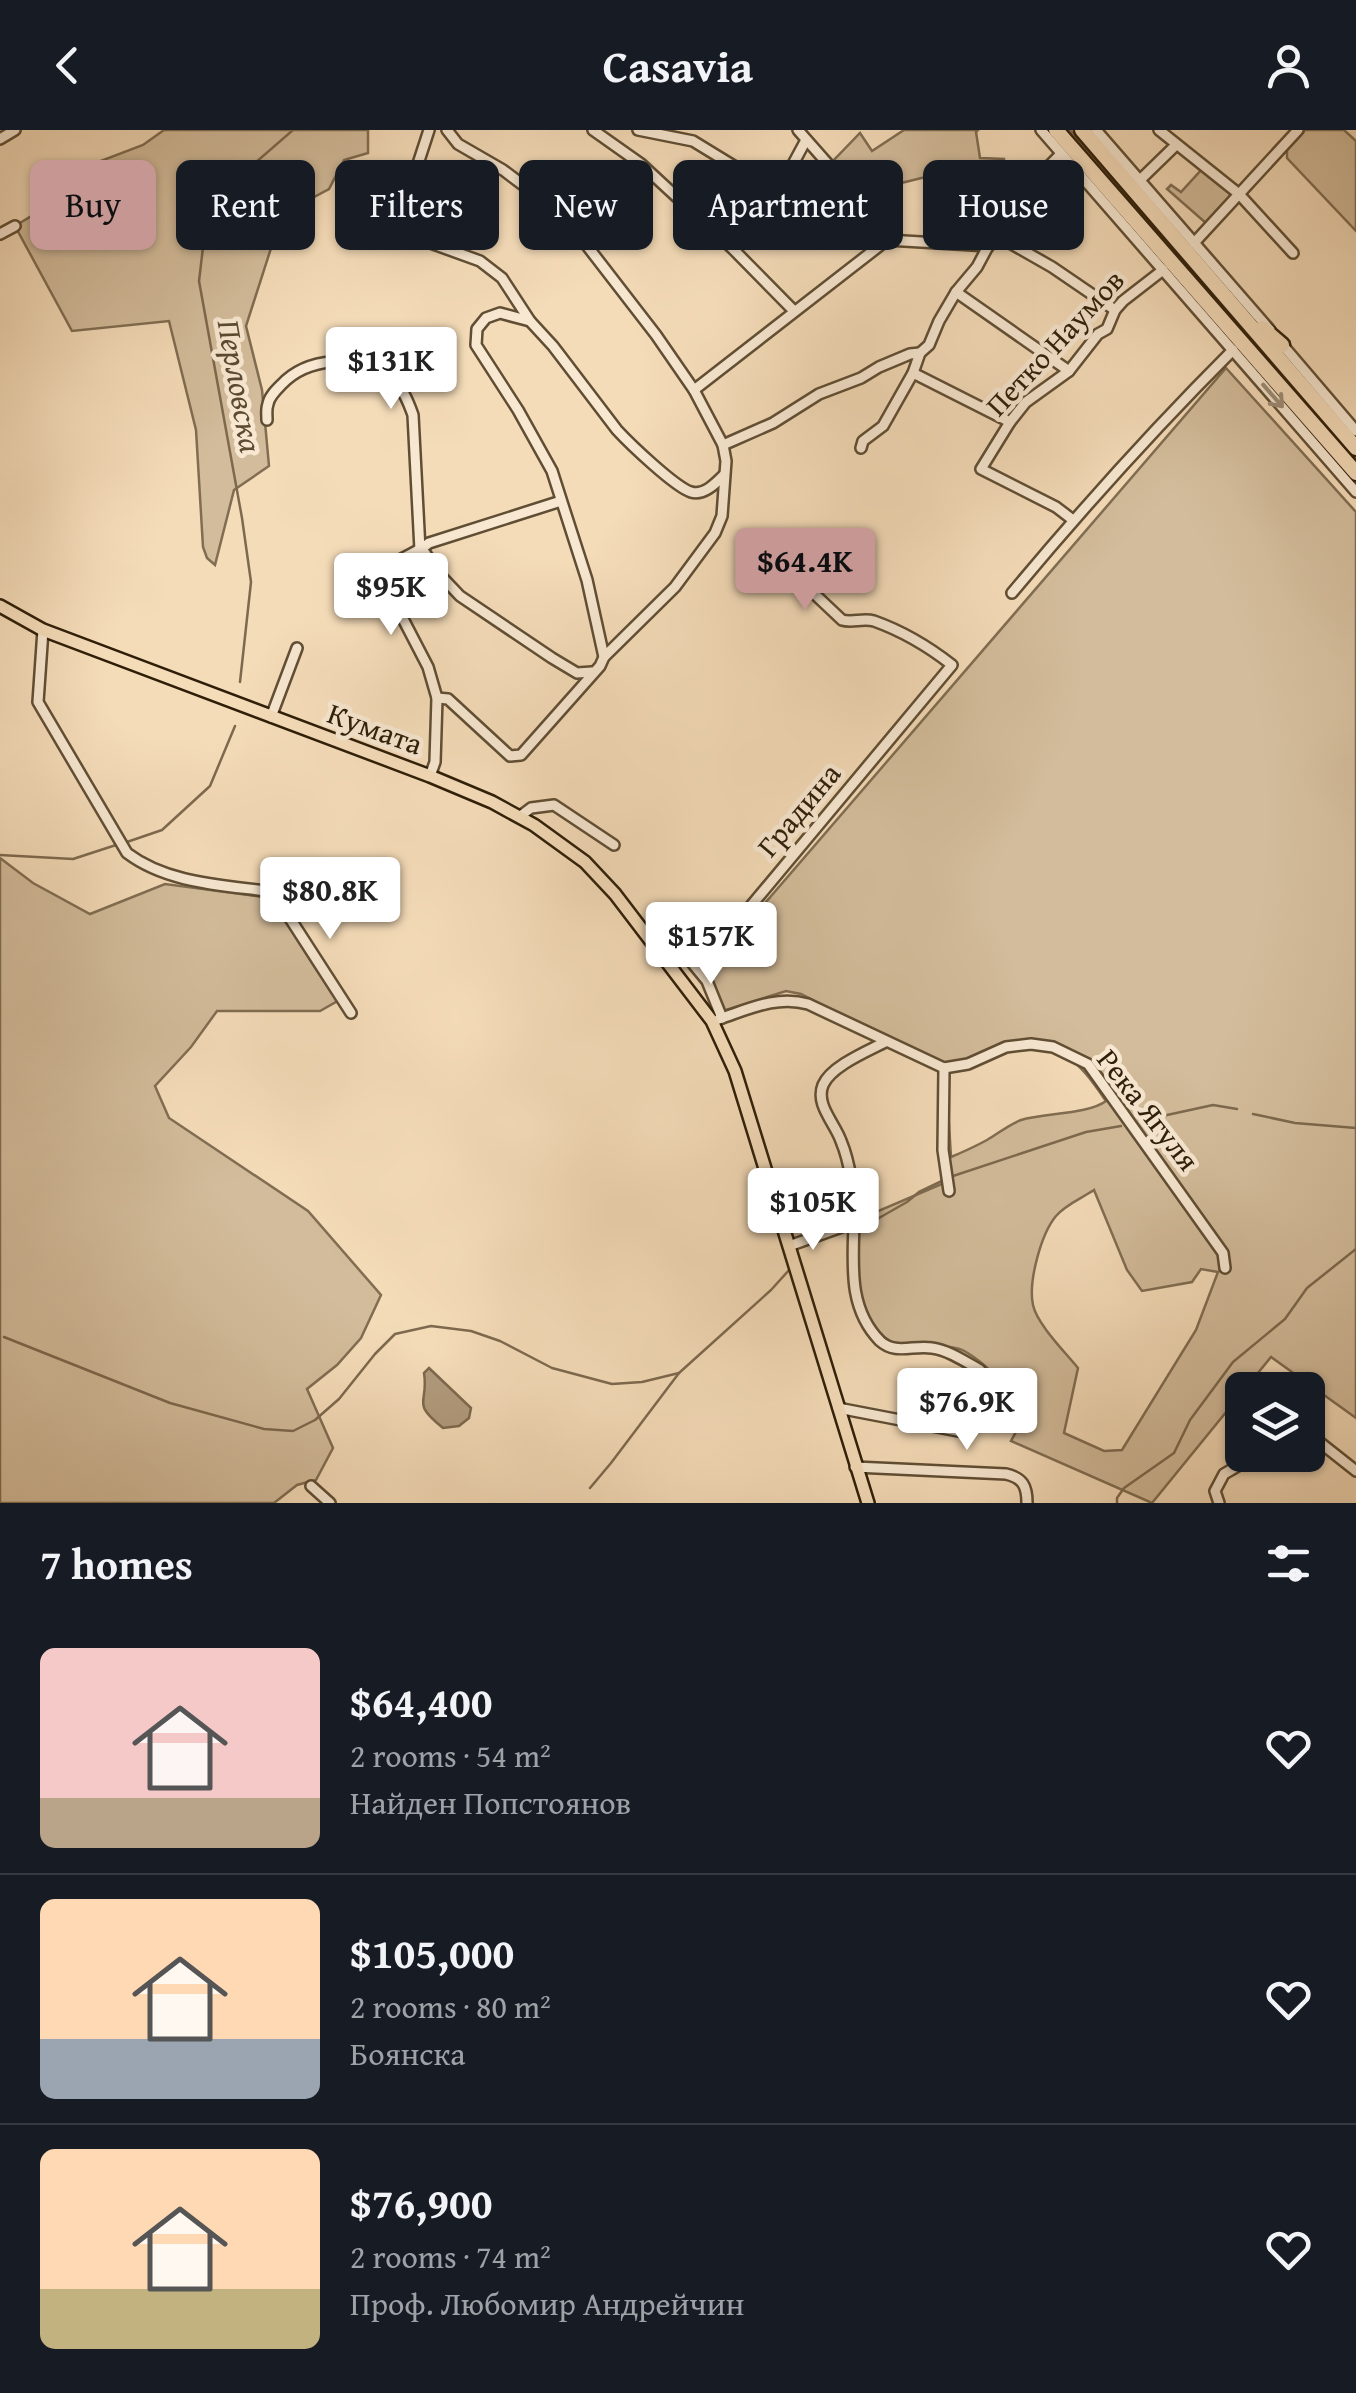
<!DOCTYPE html>
<meta charset="utf-8">
<style>
:root{--surface:#171b24;--page:#242831;--text:#f1f3f6;--muted:#9ea1a6;--line:#363941;--accent:#c59692}
body{margin:0;font-family:"Gentium Book Plus",serif;background:var(--page);color:var(--text);height:100vh;display:flex;flex-direction:column;font-size:38px;white-space:nowrap}
*{box-sizing:border-box;margin:0}
p{font-size:32px;color:var(--muted)}
.icon{flex:none;width:55px;height:55px;fill:none;stroke:currentColor;stroke-width:2;stroke-linecap:round;stroke-linejoin:round}
.map{position:relative;height:1373px;overflow:hidden}
.sheet{display:flex;flex-direction:column;background:var(--surface);flex:1}
.sheet>*{flex:none}
.banner{position:absolute;left:30px;top:30px;width:1298px;height:90px;display:flex;gap:20px}
.fabs{position:absolute;left:1225px;top:1242px;display:grid;gap:20px}
.fabs a{display:grid;place-items:center;width:100px;height:100px;border-radius:15px;background:var(--surface);box-shadow:0 2px 8px #0004;font-size:50px}
.price{position:absolute;translate:-50% -85px;padding:0 22px;border-radius:10px;background:#fff;color:#222;font-size:32px;line-height:65px;filter:drop-shadow(0 2px 5px #0008)}
.price::after{content:'';position:absolute;left:50%;top:60px;width:30px;height:22px;margin-left:-15px;background:inherit;clip-path:polygon(0 0,100% 0,50% 100%)}
.price.on{background:var(--accent);color:#111}
ul{padding:0;list-style:none}
li{display:flex;align-items:center;gap:30px;height:250px;padding:0 40px}
li+li{border-top:2px solid var(--line)}
li span{display:grid;place-items:center;flex:none;width:280px;height:200px;border-radius:15px;color:#555}
li>.icon{margin-inline-start:auto}
span .icon{width:120px;height:120px;fill:#fffc;stroke-width:1}
li b{font-size:42px}
h2{display:flex;justify-content:space-between;align-items:center;height:120px;padding:0 40px;font-size:42px}
.tag{padding:0 35px;border-radius:15px;background:var(--surface);box-shadow:0 2px 8px #0004;font-size:35px;line-height:90px}
.tag.on{background:var(--accent);color:#111}
header{display:flex;justify-content:space-between;align-items:center;height:130px;padding:0 40px;background:var(--surface);font-size:45px;font-weight:600}
.map>svg:first-child{display:block}
.green{fill:#d3bc9b;stroke:#806d52;stroke-width:2.5;fill-rule:evenodd}
.water{fill:#b19b7d;stroke:#7d694e;stroke-width:2.5}
.lines{fill:none;stroke-linecap:round;stroke-linejoin:round}
.stream{stroke:#7d694e;stroke-width:2.5}
.minor-casing{stroke:#604e34;stroke-width:14}
.major-casing{stroke:#2e1e08;stroke-width:16}
.highway-casing{stroke:#2e1e08;stroke-width:19}
.minor{stroke:#f8e8d2;stroke-width:9}
.major{stroke:#f5dcb9;stroke-width:11}
.highway{stroke:#f5dcb9;stroke-width:14}
.oneway{stroke:#9d8d77}
.labels{text-anchor:middle;stroke-width:9;stroke-linejoin:round;paint-order:stroke}
.street-label{font-size:30px;fill:#2e1e08;stroke:#f8e8d2}
.water-label{font-size:32px;font-style:italic;fill:#5c4a31;stroke:#f8e8d2}
</style>
<header><svg class="icon" aria-label="back" viewBox="0 0 24 24"><path d="M15 5l-7 7 7 7"/></svg>Casavia<svg class="icon" aria-label="person" viewBox="0 0 24 24"><circle cx="12" cy="8" r="4"/><path d="M4 21q1-7 8-7t8 7"/></svg></header>
<div class="map">
<svg width="1356" height="1373" viewBox="0 0 1356 1373">
<rect width="100%" height="100%" fill="#f5dcb9"/>
<filter id="stains"><feTurbulence type="fractalNoise" baseFrequency=".002" numOctaves="4"/><feColorMatrix values="0 0 0 0 .2 0 0 0 0 .09 0 0 0 0 .02 0 0 0 .5 -.17"/></filter>
<radialGradient id="worn" r=".72"><stop offset=".6" stop-color="#630" stop-opacity="0"/><stop offset="1" stop-color="#630" stop-opacity=".3"/></radialGradient>
<g class="green">
<path d="M 164,0 L 368,0 L 368,23 L 344,30 L 329,59 L 282,84 L 246,196 L 262,260 L 269,336 L 234,360 L 215,435 L 207,428 L 203,417 L 196,300 L 169,191 L 72,201 L 15,96 L 33,85 L 56,48 L 143,15 Z"/>
<path d="M 904,0 L 978,0 L 976,2 L 980,28 L 1004,29 L 1004,40 L 1033,46 L 1016,57 L 950,41 L 897,54 L 884,40 L 860,64 L 831,33 L 860,3 L 872,21 Z"/>
<path d="M 1066,0 L 1070,0 L 1356,330 L 1356,334 Z"/>
<path d="M 1305,0 L 1344,0 L 1356,11 L 1356,101 L 1287,28 L 1287,19 Z"/>
<path d="M 731,37 L 754,53 L 727,82 L 720,78 L 710,90 L 695,76 Z"/>
<path d="M 1203,38 L 1235,64 L 1207,94 L 1167,59 L 1171,55 L 1181,62 Z"/>
<path d="M 1226,238 L 1356,382 L 1356,1288 L 1271,1227 L 1152,1373 L 1011,1311 L 1028,1280 C 1009,1260 990,1236 966,1222 C 950,1212 923,1220 905,1216 C 852,1207 857,1129 857,1090 L 942,1054 L 941,936 L 801,864 L 786,861 L 723,881 L 705,834 L 691,821 L 695,813 L 735,808 ZM 1028,916 C 1072,921 1082,937 1106,971 C 1089,984 1045,983 1021,990 C 1008,995 999,1003 987,1010 C 976,1016 963,1022 951,1027 L 946,944 L 1000,923 ZM 1094,1060 L 1127,1140 L 1142,1161 L 1192,1152 L 1201,1139 L 1218,1142 L 1196,1200 L 1122,1320 L 1104,1321 L 1064,1303 L 1078,1238 C 1065,1222 1037,1194 1033,1175 C 1028,1152 1041,1104 1056,1086 C 1065,1075 1082,1068 1094,1060 Z"/>
<path d="M 0,728 L 33,753 L 90,784 L 165,754 L 271,768 L 341,869 L 320,881 L 217,881 L 191,917 L 155,956 L 169,988 L 308,1081 L 381,1165 L 361,1208 L 337,1235 L 307,1259 L 333,1318 L 316,1350 L 297,1355 L 274,1373 L 0,1373 Z"/>
</g>
<path class="water" d="M 429,1238 L 471,1278 L 469,1288 L 459,1296 L 443,1298 C 410,1271 429,1275 424,1243 Z"/>
<g class="lines">
<g class="stream">
<path d="M 240,552 L 251,452 L 242,388 L 199,151 L 204,109 L 232,53 L 293,0"/>
<path d="M 124,713 L 162,700 L 210,656 L 235,596"/>
<path d="M 0,725 L 73,729 L 116,715"/>
<path d="M 1253,984 L 1295,993 L 1356,998"/>
<path d="M 1144,990 L 1213,975 L 1237,979"/>
<path d="M 953,1046 L 1086,1002 L 1121,996"/>
<path d="M 864,1093 L 879,1088 L 907,1072 L 919,1062 L 944,1050"/>
<path d="M 4,1207 L 170,1273 L 264,1299 L 293,1301 L 315,1290 L 339,1269 L 375,1224 L 395,1204 L 431,1196 L 471,1201 L 500,1211 L 552,1238 L 612,1254 L 642,1252 L 679,1243"/>
<path d="M 590,1358 L 611,1333 L 679,1243 L 771,1160 L 790,1139"/>
<path d="M 1117,1373 L 1117,1368 L 1124,1358 L 1174,1323 L 1190,1290 L 1233,1232 L 1285,1189 L 1307,1158 L 1356,1119"/>
</g>
<defs>
<g id="minor">
<path d="M 429,0 L 400,89 L 400,99 L 411,106 L 480,131 L 502,148 L 530,191 L 553,216 L 617,300 C 630,314 675,357 691,362 C 704,366 716,353 724,345"/>
<path d="M 593,0 L 641,34 L 732,118 L 794,181"/>
<path d="M 638,0 L 693,11 L 760,52 L 774,57 L 785,49 L 806,10"/>
<path d="M 798,0 L 857,67 L 887,110"/>
<path d="M 1041,0 L 1356,362"/>
<path d="M 1096,0 L 1270,200"/>
<path d="M 1159,0 L 1239,64 L 1293,123"/>
<path d="M 0,9 L 15,0"/>
<path d="M 1140,50 L 1176,15"/>
<path d="M 0,104 L 15,96"/>
<path d="M 994,104 L 1052,137 L 1115,180"/>
<path d="M 887,110 L 989,116"/>
<path d="M 1194,113 L 1298,0"/>
<path d="M 956,162 L 1069,241"/>
<path d="M 530,191 L 500,183 L 486,188 L 477,199 L 476,215 L 518,280 L 552,341 L 587,450 L 604,527"/>
<path d="M 1280,212 L 1356,301"/>
<path d="M 913,243 L 1010,292"/>
<path d="M 694,260 L 887,110"/>
<path d="M 267,290 C 267,285 266,279 268,274 C 269,267 275,261 281,255 C 307,227 357,224 389,246 C 402,256 408,271 413,285 L 420,420"/>
<path d="M 723,315 L 773,293 L 819,264 L 861,248 L 879,237 L 910,224 L 920,223"/>
<path d="M 861,318 L 863,311 L 883,296 L 913,243 L 920,223 L 929,215 L 939,191 L 956,162 L 977,137 L 1017,62 L 1027,52 L 1043,42 L 1061,24"/>
<path d="M 1073,390 L 1056,377 L 981,339 L 1010,292 L 1026,272 L 1069,241 L 1098,204 L 1107,199 L 1115,180 L 1123,171 L 1163,140"/>
<path d="M 420,420 L 425,423 L 441,446 L 460,466 L 552,528 L 577,543 L 592,542"/>
<path d="M 1012,463 C 1082,379 1155,298 1233,220"/>
<path d="M 43,500 L 38,572 L 127,723 C 168,754 224,755 273,762 L 351,883"/>
<path d="M 437,568 L 448,569 L 510,626 L 521,625 L 600,536 L 604,527 L 675,457 L 715,403 L 722,386 L 726,331 L 723,315 L 694,260 L 656,205 L 588,117 L 555,79 L 503,40 L 458,14 L 447,0"/>
<path d="M 271,587 L 297,518"/>
<path d="M 430,646 L 435,632 L 437,568 L 428,537 L 401,485 L 389,442 L 391,436 C 403,426 417,423 429,413 L 561,371"/>
<path d="M 519,687 L 531,678 L 554,675 L 614,715"/>
<path d="M 722,888 L 707,851 L 684,823 L 683,816 L 730,801 L 952,535 C 929,517 902,501 874,491 C 863,488 852,493 842,490 L 788,439"/>
<path d="M 719,889 C 749,879 777,865 808,874 L 944,938 L 968,934 L 1006,917 L 1031,914 L 1053,917 L 1088,934 L 1223,1123 L 1225,1138"/>
<path d="M 885,912 C 868,921 831,936 823,955 C 815,975 835,993 841,1011 C 846,1023 849,1036 851,1048 C 862,1102 836,1166 880,1211 C 895,1225 913,1215 932,1218 C 948,1220 966,1232 980,1240"/>
<path d="M 944,938 L 943,1020 L 949,1061"/>
<path d="M 789,1116 L 853,1093"/>
<path d="M 838,1278 L 968,1303"/>
<path d="M 1308,1303 L 1356,1341"/>
<path d="M 855,1337 L 1006,1344 C 1023,1348 1027,1356 1027,1373"/>
<path d="M 311,1356 L 330,1373"/>
<path d="M 1219,1373 L 1215,1361 L 1224,1344 L 1248,1330"/>
</g>
<path id="major" d="M 0,476 L 43,500 L 430,646 L 492,672 L 534,695 L 585,732 L 615,764 L 712,891 L 735,941 L 868,1373"/>
<g id="highway">
<path d="M 1056,0 L 1356,343"/>
<path d="M 1082,0 L 1356,318"/>
<path d="M 1262,198 L 1282,215"/>
</g>
</defs>
<use href="#minor" class="minor-casing"/>
<use href="#major" class="major-casing"/>
<use href="#highway" class="highway-casing"/>
<use href="#minor" class="minor"/>
<use href="#major" class="major"/>
<use href="#highway" class="highway"/>
</g>
<defs><path id="oneway-shaft" d="M-6 0H5M1.5-3L5.5 0L1.5 3" fill="none" stroke-width="1.6" stroke-linecap="round" stroke-linejoin="round" transform="scale(2.5)"/></defs>
<use class="oneway" href="#oneway-shaft" transform="translate(1273 266) rotate(49)"/>
<g class="labels">
<g class="street-label">
<text transform="translate(1055 213) rotate(-47)" y="10">Петко Наумов</text>
<text transform="translate(375 599) rotate(20)" y="10">Кумата</text>
<text transform="translate(799 680) rotate(-50)" y="10">Градина</text>
<text transform="translate(1148 980) rotate(52)" y="10">Река Ягуля</text>
</g>
<g class="water-label">
<text transform="translate(240 256) rotate(80)" y="11">Перловска</text>
</g>
</g>
<rect width="100%" height="100%" filter="url(#stains)"/>
<rect width="100%" height="100%" fill="url(#worn)"/>
</svg>
<div class="fabs">
<a><svg class="icon" aria-label="layers" viewBox="0 0 24 24"><path d="M12 4l9 5-9 5-9-5zM3 14l9 5 9-5"/></svg></a>
</div>
<b class="price" style="left:391px;top:282px">$131K</b>
<b class="price on" style="left:805px;top:483px">$64.4K</b>
<b class="price" style="left:391px;top:508px">$95K</b>
<b class="price" style="left:330px;top:812px">$80.8K</b>
<b class="price" style="left:711px;top:857px">$157K</b>
<b class="price" style="left:813px;top:1123px">$105K</b>
<b class="price" style="left:967px;top:1323px">$76.9K</b>
<div class="banner">
<a class="tag on">Buy</a>
<a class="tag">Rent</a>
<a class="tag">Filters</a>
<a class="tag">New</a>
<a class="tag">Apartment</a>
<a class="tag">House</a>
</div>
</div>
<section class="sheet">
<h2>7 homes<svg class="icon" aria-label="filters" viewBox="0 0 24 24"><path d="M4 7h16M4 17h16"/><circle cx="9" cy="7" r="2"/><circle cx="15" cy="17" r="2"/></svg></h2>
<ul>
<li><span style="background:linear-gradient(#f6c9c9 75%,#b9a48a 0)"><svg class="icon" aria-label="home" viewBox="0 0 24 24"><path d="M3 11l9-7 9 7M6 9v11h12V9"/></svg></span><div><b>$64,400</b><p>2 rooms · 54 m²</p><p>Найден Попстоянов</p></div><svg class="icon" aria-label="heart" viewBox="0 0 24 24"><path d="M12 20l-8-8c-3-5 5-10 8-4 3-6 11-1 8 4z"/></svg></li>
<li><span style="background:linear-gradient(#ffd9b3 70%,#9aa5b1 0)"><svg class="icon" aria-label="home" viewBox="0 0 24 24"><path d="M3 11l9-7 9 7M6 9v11h12V9"/></svg></span><div><b>$105,000</b><p>2 rooms · 80 m²</p><p>Боянска</p></div><svg class="icon" aria-label="heart" viewBox="0 0 24 24"><path d="M12 20l-8-8c-3-5 5-10 8-4 3-6 11-1 8 4z"/></svg></li>
<li><span style="background:linear-gradient(#ffd9b3 70%,#c2b280 0)"><svg class="icon" aria-label="home" viewBox="0 0 24 24"><path d="M3 11l9-7 9 7M6 9v11h12V9"/></svg></span><div><b>$76,900</b><p>2 rooms · 74 m²</p><p>Проф. Любомир Андрейчин</p></div><svg class="icon" aria-label="heart" viewBox="0 0 24 24"><path d="M12 20l-8-8c-3-5 5-10 8-4 3-6 11-1 8 4z"/></svg></li>
</ul>
</section>
